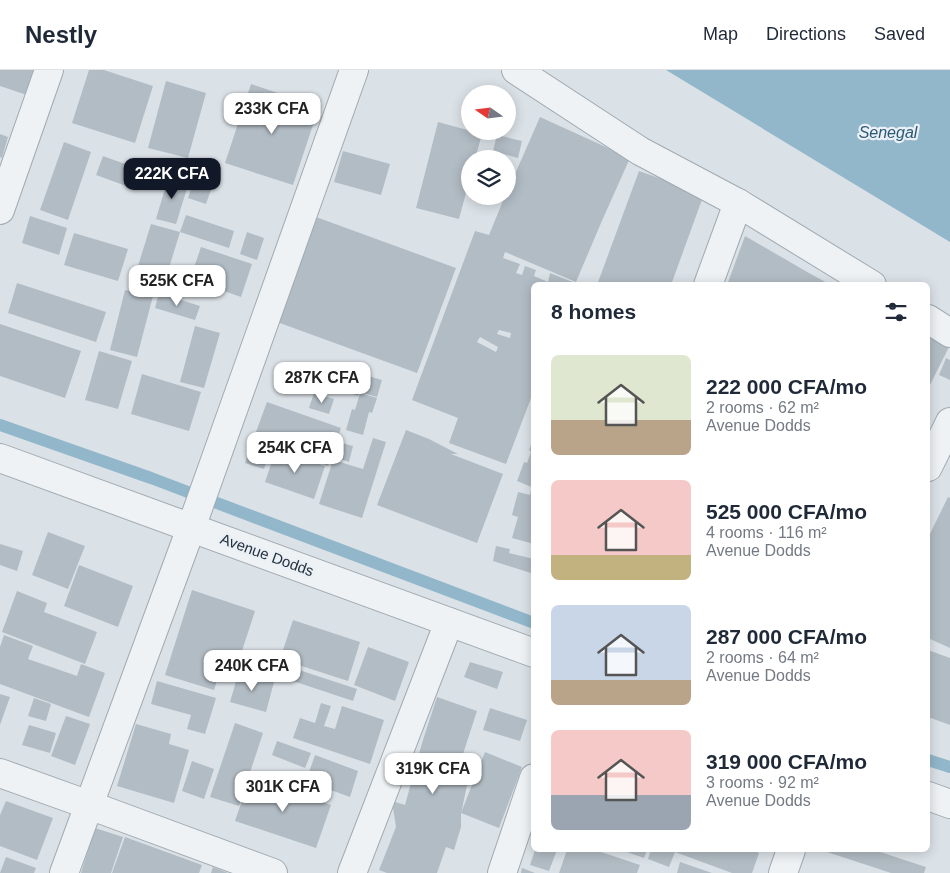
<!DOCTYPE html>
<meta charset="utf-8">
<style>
:root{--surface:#fff;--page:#f6f6f7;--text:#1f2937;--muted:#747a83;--line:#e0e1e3;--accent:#111827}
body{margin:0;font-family:Helvetica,sans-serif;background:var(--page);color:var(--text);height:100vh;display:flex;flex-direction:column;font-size:19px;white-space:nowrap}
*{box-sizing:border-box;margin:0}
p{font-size:16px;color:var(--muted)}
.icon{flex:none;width:28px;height:28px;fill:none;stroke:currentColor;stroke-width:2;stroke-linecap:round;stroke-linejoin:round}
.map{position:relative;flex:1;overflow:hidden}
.panel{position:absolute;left:531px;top:212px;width:399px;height:570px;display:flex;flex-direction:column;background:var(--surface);border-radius:8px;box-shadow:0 2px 12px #0003}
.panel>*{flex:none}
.needle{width:32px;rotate:284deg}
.buttons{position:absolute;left:461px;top:15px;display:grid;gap:10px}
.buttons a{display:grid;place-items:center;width:55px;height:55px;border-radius:50%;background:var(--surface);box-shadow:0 2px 12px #0003;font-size:25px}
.price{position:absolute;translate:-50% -42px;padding:0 11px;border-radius:10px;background:#fff;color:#222;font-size:16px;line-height:32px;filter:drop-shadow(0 1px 2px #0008)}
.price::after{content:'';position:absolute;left:50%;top:30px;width:15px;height:11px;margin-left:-8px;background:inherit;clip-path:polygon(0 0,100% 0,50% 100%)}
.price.selected{background:var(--accent);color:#fff}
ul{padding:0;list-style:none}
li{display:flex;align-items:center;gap:15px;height:125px;padding:0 20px}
li span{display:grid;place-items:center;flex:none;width:140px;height:100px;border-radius:8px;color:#555}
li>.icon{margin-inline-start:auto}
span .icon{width:60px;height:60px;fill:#fffc;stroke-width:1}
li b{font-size:21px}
h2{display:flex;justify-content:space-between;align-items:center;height:60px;padding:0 20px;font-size:21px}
header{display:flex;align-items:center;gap:30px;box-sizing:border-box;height:70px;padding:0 25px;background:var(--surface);border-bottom:1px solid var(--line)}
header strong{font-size:24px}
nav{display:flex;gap:28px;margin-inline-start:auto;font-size:18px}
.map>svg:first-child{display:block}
.water{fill:#92b7cb}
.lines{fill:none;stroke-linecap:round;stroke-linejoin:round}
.stream{stroke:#92b7cb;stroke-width:12}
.building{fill:#b2bcc4;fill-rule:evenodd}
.street-casing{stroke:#a0aab1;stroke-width:30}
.street{stroke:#eef2f5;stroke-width:28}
.labels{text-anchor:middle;stroke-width:4.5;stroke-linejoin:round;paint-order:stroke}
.street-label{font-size:15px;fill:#24323e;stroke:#eaf0f5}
.water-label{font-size:16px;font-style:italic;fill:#2b5975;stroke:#eaf0f5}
</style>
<header>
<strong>Nestly</strong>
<nav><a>Map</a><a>Directions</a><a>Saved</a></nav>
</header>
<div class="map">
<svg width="950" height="803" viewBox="0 0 950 803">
<rect width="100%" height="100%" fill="#dbe2e7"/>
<path class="water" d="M 666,0 L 950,0 L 950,172 Z"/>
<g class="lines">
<g class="stream">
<path d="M 0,355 L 151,408 L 534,553"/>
<path d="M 928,690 L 950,697"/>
</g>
</g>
<g class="building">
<path d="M 0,0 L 35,0 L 27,25 L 0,16 Z"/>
<path d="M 89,0 L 104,0 L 153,16 L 135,73 L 72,53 Z"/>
<path d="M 166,11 L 206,23 L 188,88 L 148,78 Z"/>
<path d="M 251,14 L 319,37 L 293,115 L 225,93 Z"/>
<path d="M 540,47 L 630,88 L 601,153 L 576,212 L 505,182 L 503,188 L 520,194 L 516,203 L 522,205 L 525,196 L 536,200 L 534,206 L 548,212 L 550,203 L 575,213 L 574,215 L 534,215 L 534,320 L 506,394 L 449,373 L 458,348 L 412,330 L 475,161 L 489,165 L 505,126 L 508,126 L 508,120 ZM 499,260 L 511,263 L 510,268 L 497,264 ZM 480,267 L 498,277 L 496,282 L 477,272 Z"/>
<path d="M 438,52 L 482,64 L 475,89 L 470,89 L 470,108 L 459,149 L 416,138 Z"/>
<path d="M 0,64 L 8,67 L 2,88 L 0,87 Z"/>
<path d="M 497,65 L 522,71 L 518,88 L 493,81 Z"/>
<path d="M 64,72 L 91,82 L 68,150 L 40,140 Z"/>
<path d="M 343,81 L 390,94 L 381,125 L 334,112 Z"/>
<path d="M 103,86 L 136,98 L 129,117 L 96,105 Z"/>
<path d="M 639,101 L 704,124 L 671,215 L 597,215 Z"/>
<path d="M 169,105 L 189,112 L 176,154 L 156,149 Z"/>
<path d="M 195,108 L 213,114 L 206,134 L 188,128 Z"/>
<path d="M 186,145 L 234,161 L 229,178 L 180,162 L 162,221 L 133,212 L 151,154 L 180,162 Z"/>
<path d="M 30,146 L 67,158 L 59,185 L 22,173 Z"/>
<path d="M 316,147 L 456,198 L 417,303 L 277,252 Z"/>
<path d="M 247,162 L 264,168 L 257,190 L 240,184 Z"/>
<path d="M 74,163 L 128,179 L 118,211 L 64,195 Z"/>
<path d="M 745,166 L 809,203 L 831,215 L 727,215 Z"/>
<path d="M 201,177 L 252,194 L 241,227 L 190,209 Z"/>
<path d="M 17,213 L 106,242 L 96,272 L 8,243 Z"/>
<path d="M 125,220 L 153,226 L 137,287 L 110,280 Z"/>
<path d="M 159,223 L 200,236 L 195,250 L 155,238 Z"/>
<path d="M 0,254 L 81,281 L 65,328 L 0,306 Z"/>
<path d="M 195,256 L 220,263 L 204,318 L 180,312 Z"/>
<path d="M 928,266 L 949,277 L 928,319 Z"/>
<path d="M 99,281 L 132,291 L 118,339 L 85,330 Z"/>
<path d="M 946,288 L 950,290 L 950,310 L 939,305 Z"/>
<path d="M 353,292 L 369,298 L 358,326 L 343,320 Z"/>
<path d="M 142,304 L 201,322 L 189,361 L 131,344 Z"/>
<path d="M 368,306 L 382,310 L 377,327 L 363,323 Z"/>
<path d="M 314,323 L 334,329 L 329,344 L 309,338 Z"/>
<path d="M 360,323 L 377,328 L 372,343 L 369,342 L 363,365 L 346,360 L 352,339 L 355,340 Z"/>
<path d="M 267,332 L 341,358 L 328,396 L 253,370 Z"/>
<path d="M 406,360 L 429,369 L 458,384 L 451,384 L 503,404 L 477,473 L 377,435 Z"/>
<path d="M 534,367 L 534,418 L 517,411 L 524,392 L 527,393 L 531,382 L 529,380 Z"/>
<path d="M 373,368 L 386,372 L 362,448 L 319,434 L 333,390 L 363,399 Z"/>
<path d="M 252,373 L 270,379 L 264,399 L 245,393 Z"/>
<path d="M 342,373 L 353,376 L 349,392 L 338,388 Z"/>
<path d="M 276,379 L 325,396 L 314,429 L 265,412 Z"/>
<path d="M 531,420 L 534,421 L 534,474 L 512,468 L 518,447 L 512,445 L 518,422 L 530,425 Z"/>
<path d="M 948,427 L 950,428 L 950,578 L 928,568 L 928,468 Z"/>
<path d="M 48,462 L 85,476 L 68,519 L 32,505 Z"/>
<path d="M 0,474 L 23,481 L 17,501 L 0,495 Z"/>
<path d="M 496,476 L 510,479 L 509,483 L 534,489 L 534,504 L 493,491 Z"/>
<path d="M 79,495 L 133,516 L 118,557 L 64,536 Z"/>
<path d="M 192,520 L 255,541 L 239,590 L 225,585 L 214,620 L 165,605 Z"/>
<path d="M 17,521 L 47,533 L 44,542 L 97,562 L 85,594 L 2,562 Z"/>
<path d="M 293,550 L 360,572 L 348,611 L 280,589 Z"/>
<path d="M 4,565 L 33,576 L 28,589 L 77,606 L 81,594 L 105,603 L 89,647 L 0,614 L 0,577 Z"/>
<path d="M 368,577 L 409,592 L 395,631 L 354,615 Z"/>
<path d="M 928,580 L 950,588 L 950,655 L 928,647 Z"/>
<path d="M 470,592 L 503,602 L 497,619 L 464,607 Z"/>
<path d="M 293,598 L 357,619 L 353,631 L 290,610 Z"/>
<path d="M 239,601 L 274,612 L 266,642 L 230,632 Z"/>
<path d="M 157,611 L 216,628 L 205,664 L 187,659 L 191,645 L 151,634 Z"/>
<path d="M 0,624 L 10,627 L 0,655 Z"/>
<path d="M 437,627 L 477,641 L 462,687 L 472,691 L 461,744 L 461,757 L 454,780 L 446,777 L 437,803 L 387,803 L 379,800 L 396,757 L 392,731 L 405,735 L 422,673 Z"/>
<path d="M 34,628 L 51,634 L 46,651 L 28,646 Z"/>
<path d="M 321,633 L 331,636 L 324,656 L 335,659 L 342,636 L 384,650 L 370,694 L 293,668 L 300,648 L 315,653 Z"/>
<path d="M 490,638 L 527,650 L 520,671 L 483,660 Z"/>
<path d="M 66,646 L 90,654 L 75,695 L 51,686 Z"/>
<path d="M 235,653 L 263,663 L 239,736 L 210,727 Z"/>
<path d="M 136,654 L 171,664 L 169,674 L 189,680 L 174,733 L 117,716 Z"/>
<path d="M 29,655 L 56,663 L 50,683 L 22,675 Z"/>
<path d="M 277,671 L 311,683 L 305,698 L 272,685 Z"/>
<path d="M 485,682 L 522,697 L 499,758 L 461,743 Z"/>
<path d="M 315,685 L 358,701 L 350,727 L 306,711 Z"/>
<path d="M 192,691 L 214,699 L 204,729 L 182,721 Z"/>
<path d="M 250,707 L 331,735 L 316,778 L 235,751 Z"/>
<path d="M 6,731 L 53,748 L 37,790 L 0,776 L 0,745 Z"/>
<path d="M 95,758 L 123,767 L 111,803 L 81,803 Z"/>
<path d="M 125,767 L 202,795 L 199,803 L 112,803 Z"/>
<path d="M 535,780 L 557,780 L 549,801 L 530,795 Z"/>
<path d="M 567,780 L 595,780 L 640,795 L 637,803 L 559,803 Z"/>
<path d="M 621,780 L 647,780 L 644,788 Z"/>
<path d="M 651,780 L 752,780 L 759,783 L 752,803 L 732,803 L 675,782 L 669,797 L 648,789 Z"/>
<path d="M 828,780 L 874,780 L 926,797 L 924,803 L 891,803 L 827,782 Z"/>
<path d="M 6,787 L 36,798 L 34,803 L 0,803 Z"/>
<path d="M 680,792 L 712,803 L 677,803 Z"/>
<path d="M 213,797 L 228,803 L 211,803 Z"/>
<path d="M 522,798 L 535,803 L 521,803 Z"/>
</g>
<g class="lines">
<defs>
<g id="street">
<path d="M 516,0 L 640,81 L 738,133 L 872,215"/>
<path d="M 0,140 L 49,0"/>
<path d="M 708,215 L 738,133"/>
<path d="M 928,249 L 950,263"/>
<path d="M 0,388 L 534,583"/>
<path d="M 928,397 L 950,352"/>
<path d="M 0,703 L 89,735 L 273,803"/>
<path d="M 928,726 L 950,734"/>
<path d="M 64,803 L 191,458 L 354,0"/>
<path d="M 352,803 L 449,552"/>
<path d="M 502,803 L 534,708"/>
<path d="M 783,803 L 791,780"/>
</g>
</defs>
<use href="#street" class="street-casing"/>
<use href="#street" class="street"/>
</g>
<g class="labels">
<g class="street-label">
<text transform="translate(267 485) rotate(20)" y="5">Avenue Dodds</text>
</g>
<g class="water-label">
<text x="888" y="68">Senegal</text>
</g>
</g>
</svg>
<div class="buttons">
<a><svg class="needle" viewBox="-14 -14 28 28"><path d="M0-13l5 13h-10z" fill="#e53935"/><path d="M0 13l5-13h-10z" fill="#747a83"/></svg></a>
<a><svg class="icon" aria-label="layers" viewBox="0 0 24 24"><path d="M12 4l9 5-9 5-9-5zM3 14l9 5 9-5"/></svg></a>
</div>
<b class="price" style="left:272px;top:65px">233K CFA</b>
<b class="price selected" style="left:172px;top:130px">222K CFA</b>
<b class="price" style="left:177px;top:237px">525K CFA</b>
<b class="price" style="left:322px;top:334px">287K CFA</b>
<b class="price" style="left:295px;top:404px">254K CFA</b>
<b class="price" style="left:252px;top:622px">240K CFA</b>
<b class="price" style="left:433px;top:725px">319K CFA</b>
<b class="price" style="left:283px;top:743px">301K CFA</b>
<section class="panel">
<h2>8 homes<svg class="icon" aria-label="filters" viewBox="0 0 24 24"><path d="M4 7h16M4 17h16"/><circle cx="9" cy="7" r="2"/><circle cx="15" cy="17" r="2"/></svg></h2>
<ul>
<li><span style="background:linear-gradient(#dfe7d0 65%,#b9a48a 0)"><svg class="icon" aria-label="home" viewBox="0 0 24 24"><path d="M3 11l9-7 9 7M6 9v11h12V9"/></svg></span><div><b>222 000 CFA/mo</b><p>2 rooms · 62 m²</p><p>Avenue Dodds</p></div></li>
<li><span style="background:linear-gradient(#f6c9c9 75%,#c2b280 0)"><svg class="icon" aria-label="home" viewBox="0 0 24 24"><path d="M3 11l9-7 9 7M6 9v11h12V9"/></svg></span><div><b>525 000 CFA/mo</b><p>4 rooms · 116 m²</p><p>Avenue Dodds</p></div></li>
<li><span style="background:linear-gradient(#c9d6e8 75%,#b9a48a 0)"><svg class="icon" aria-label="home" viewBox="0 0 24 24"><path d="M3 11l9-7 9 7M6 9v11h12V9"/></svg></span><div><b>287 000 CFA/mo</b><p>2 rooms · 64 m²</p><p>Avenue Dodds</p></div></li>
<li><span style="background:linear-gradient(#f6c9c9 65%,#9aa5b1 0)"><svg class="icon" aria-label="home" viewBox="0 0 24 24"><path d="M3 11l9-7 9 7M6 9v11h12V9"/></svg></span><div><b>319 000 CFA/mo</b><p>3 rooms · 92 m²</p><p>Avenue Dodds</p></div></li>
</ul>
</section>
</div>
